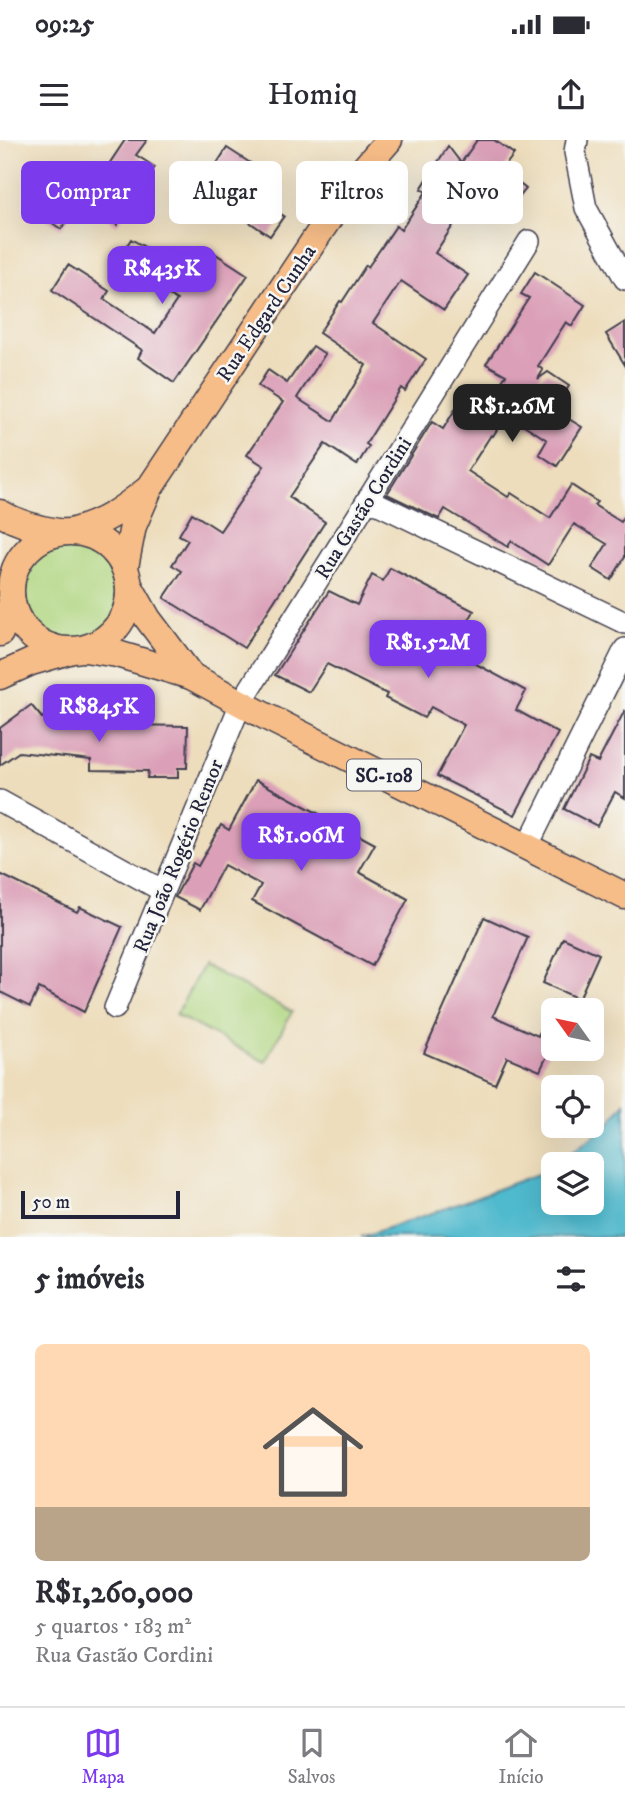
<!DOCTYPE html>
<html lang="pt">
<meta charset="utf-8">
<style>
:root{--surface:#fff;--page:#f2f2f3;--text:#2b2b33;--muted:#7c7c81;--line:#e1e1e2;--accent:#7c3aed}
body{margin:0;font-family:"IM FELL DW Pica",serif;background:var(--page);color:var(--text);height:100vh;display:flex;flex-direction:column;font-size:26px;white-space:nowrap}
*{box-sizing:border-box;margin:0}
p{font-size:23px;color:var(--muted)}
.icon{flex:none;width:38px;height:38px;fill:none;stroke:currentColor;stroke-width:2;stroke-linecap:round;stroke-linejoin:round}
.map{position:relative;height:1097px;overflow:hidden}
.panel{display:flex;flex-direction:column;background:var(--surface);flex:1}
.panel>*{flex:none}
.banner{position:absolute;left:21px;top:21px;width:584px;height:63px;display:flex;gap:14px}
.needle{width:46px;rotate:303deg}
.controls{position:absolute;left:541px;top:858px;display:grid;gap:14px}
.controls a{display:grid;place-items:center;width:63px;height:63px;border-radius:10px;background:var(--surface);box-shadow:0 7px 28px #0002;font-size:35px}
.scale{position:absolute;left:21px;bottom:18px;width:159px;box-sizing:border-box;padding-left:7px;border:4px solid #22223b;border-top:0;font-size:19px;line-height:24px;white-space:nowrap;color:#22223b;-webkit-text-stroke:5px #f6f6f2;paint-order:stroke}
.price{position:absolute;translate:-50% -60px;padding:0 16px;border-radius:14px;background:var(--accent);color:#fff;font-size:23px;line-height:46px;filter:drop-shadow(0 2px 4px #0008)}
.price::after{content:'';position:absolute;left:50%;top:42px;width:21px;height:16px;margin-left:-10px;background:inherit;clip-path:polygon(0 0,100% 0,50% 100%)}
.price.on{background:#222;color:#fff}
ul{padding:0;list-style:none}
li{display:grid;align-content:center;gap:14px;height:371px;padding:0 35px}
li span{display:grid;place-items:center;height:217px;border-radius:10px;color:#555}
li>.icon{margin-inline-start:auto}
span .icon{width:126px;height:126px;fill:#fffc;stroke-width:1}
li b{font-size:30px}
h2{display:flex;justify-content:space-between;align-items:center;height:84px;padding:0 35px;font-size:30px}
.pill{padding:0 24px;border-radius:10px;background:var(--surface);box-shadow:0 7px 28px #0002;font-size:24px;line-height:63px}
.pill.on{background:var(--accent);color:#fff}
.status{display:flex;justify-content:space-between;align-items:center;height:49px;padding:0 35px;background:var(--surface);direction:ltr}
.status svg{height:19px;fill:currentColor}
header{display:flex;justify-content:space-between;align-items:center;height:91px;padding:0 35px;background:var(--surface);font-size:32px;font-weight:600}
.tab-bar{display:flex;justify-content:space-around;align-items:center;height:98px;border-top:2px solid var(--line);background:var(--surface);font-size:19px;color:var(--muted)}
.tab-bar a{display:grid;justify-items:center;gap:4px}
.tab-bar .on{color:var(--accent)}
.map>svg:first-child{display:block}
.green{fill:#b0d680;stroke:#697c5e;stroke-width:2}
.water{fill:#4fb9cd;stroke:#386e84;stroke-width:2}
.building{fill:#dba0b8}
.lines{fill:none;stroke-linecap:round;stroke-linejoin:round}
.minor-casing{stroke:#403e4e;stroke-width:24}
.major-casing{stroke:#403e4e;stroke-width:29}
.minor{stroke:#fff;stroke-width:21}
.major{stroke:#f7bd88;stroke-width:26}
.labels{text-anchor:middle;stroke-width:5;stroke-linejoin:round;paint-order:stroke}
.shield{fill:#f6f6f2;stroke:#626272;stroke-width:2}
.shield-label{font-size:19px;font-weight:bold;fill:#22223b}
.street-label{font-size:21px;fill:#22223b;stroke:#f6f6f2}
</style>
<div class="status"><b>09:25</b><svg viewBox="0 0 49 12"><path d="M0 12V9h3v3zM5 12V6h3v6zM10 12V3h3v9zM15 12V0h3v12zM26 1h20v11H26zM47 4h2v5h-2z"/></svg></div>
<header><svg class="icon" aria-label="menu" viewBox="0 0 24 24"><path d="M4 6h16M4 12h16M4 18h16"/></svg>Homiq<svg class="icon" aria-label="share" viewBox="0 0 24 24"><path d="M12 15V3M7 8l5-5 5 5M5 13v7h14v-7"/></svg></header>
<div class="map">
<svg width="625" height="1097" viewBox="0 0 625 1097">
<rect width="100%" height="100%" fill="#f6f6f2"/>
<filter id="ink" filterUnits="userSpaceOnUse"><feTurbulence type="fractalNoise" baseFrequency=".0143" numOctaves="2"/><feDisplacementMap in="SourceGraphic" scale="14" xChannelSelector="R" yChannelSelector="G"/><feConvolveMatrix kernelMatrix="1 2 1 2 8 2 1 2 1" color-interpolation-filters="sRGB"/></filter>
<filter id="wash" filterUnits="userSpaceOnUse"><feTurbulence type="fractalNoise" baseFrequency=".00686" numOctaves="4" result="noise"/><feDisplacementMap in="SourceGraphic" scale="28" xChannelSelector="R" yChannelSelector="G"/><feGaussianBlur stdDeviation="1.57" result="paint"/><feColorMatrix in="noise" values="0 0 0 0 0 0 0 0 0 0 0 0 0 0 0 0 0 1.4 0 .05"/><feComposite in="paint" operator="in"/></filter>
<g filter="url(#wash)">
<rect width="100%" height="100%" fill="#edddbc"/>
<g class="green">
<circle cx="70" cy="452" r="50"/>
<path d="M 203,825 L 292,872 L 265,922 L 176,875 Z"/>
</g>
<path class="water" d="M 625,963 L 625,1097 L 361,1097 L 441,1070 L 546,1031 L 553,1026 L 553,1062 L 592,1062 L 592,1024 L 556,1024 L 607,986 Z"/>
<g id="blocks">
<g class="building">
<path d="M 125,0 L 147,0 L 136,15 L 155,27 L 117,85 L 80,61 L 61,89 L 35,71 L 67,25 L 95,45 Z"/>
<path d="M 477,0 L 494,0 L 514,14 L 502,30 L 526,49 L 512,66 L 485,45 L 465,77 L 460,75 L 435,113 L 468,135 L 444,170 L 401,141 L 373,183 L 426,219 L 405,251 L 401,248 L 366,304 L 369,306 L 357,325 L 325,304 L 289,357 L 325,382 L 244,508 L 164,458 L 182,431 L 172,425 L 188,400 L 179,395 L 192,373 L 220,391 L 264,326 L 247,315 L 283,262 L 258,246 L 268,230 L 287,243 L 313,206 L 325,214 L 297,258 L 333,281 L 366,225 L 319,193 L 340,161 L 342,162 L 366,125 L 368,127 L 396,86 L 401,90 L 426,52 L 421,49 L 448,6 L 461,23 Z"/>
<path d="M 227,8 L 255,26 L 242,46 L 214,28 Z"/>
<path d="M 258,59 L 284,76 L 270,96 L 245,79 Z"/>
<path d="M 131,99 L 195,136 L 211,111 L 248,135 L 174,243 L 138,218 L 142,210 L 52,150 L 68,125 L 109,151 L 104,159 L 155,193 L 177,160 L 161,150 L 164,145 L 119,118 Z"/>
<path d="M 535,132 L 585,165 L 572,186 L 566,182 L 538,226 L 543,230 L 538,239 L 548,232 L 569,246 L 554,270 L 582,287 L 557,326 L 539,314 L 547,300 L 507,274 L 493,296 L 491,295 L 468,331 L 508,357 L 511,353 L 550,378 L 571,345 L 597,362 L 594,365 L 621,382 L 625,376 L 625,417 L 611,440 L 592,428 L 607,404 L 574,384 L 548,425 L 511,401 L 508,407 L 445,369 L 439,379 L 387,354 L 432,282 L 443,289 L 466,252 L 486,265 L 506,235 L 486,224 L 529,158 L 521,154 Z"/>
<path d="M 625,182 L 625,225 L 606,194 Z"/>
<path d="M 390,428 L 474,471 L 452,511 L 526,551 L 516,570 L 558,593 L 515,675 L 437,636 L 464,585 L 431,567 L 424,578 L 385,558 L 387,554 L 327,524 L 309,552 L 275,535 L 329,451 L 357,465 L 372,435 L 383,441 Z"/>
<path d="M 31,565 L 42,578 L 51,571 L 60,584 L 188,586 L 187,628 L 178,628 L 178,638 L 147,638 L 148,631 L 91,630 L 91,620 L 19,612 L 0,625 L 0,588 Z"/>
<path d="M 625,570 L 625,658 L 615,652 L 597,686 L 564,669 L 589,618 L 598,622 Z"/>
<path d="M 256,640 L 375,704 L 359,732 L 408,759 L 372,826 L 252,761 L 261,745 L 224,725 L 200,770 L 175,757 L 193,723 L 198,726 L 221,685 L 229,690 Z"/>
<path d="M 0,734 L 77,772 L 80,767 L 122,787 L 84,872 L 39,848 L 30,867 L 0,852 Z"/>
<path d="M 484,777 L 528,797 L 493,876 L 538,896 L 553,861 L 553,903 L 540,931 L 507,917 L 495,944 L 424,913 Z"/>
<path d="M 563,798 L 599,814 L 579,859 L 543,843 Z"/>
</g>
</g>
</g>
<g filter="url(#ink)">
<use href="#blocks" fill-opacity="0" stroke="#403e4e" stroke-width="2"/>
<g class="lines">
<defs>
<g id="minor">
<path d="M 577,0 L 575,12 L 586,68 L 625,139"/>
<path d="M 368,359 L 625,483"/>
<path d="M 0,661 L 163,751"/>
<path d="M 527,707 L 625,509"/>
<path d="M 115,868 L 241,563 L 529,101"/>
</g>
<g id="major">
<path d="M 0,373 C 19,384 36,389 58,392"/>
<path d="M 74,391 C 105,382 122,370 147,350"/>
<circle cx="70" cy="451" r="59"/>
<path d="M 125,427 L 133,386 L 149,349 L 355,39 L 389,0"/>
<path d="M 130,447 L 148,479 L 191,536"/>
<path d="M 0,493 L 12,463"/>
<path d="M 85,509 L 117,514 L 191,536 L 265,576 L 625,756"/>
<path d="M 0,536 L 31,522 L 69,511"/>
</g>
</defs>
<use href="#minor" class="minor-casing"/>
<use href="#major" class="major-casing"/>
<use href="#minor" class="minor"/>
<use href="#major" class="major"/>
</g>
</g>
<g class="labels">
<rect class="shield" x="347" y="619.5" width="74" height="31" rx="5"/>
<g class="shield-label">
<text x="384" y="642">SC-108</text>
</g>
<g class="street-label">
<text transform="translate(266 173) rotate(-56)" y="7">Rua Edgard Cunha</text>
<text transform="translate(363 368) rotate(-58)" y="7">Rua Gastão Cordini</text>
<text transform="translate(178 716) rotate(-68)" y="7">Rua João Rogério Remor</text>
</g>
</g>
</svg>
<div class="controls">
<a><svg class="needle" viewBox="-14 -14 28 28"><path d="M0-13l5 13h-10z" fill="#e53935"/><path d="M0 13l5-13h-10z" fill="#7c7c81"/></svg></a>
<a><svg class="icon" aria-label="locate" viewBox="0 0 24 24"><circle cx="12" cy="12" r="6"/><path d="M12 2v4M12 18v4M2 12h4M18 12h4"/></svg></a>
<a><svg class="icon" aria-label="layers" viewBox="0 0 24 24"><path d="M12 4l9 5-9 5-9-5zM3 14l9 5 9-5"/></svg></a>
</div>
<div class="scale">50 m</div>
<b class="price" style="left:162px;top:166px">R$435K</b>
<b class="price on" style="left:512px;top:304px">R$1.26M</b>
<b class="price" style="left:428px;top:540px">R$1.52M</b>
<b class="price" style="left:99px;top:604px">R$845K</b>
<b class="price" style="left:301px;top:733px">R$1.06M</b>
<div class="banner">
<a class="pill on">Comprar</a>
<a class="pill">Alugar</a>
<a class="pill">Filtros</a>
<a class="pill">Novo</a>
</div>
</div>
<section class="panel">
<h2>5 imóveis<svg class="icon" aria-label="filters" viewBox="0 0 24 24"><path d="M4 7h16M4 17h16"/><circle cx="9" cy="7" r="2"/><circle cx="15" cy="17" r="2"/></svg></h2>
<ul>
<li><span style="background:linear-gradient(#ffd9b3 75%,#b9a48a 0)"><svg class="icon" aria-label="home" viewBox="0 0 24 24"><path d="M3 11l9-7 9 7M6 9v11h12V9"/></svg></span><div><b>R$1,260,000</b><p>5 quartos · 183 m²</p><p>Rua Gastão Cordini</p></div></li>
</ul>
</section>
<nav class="tab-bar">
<a class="on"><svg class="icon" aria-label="map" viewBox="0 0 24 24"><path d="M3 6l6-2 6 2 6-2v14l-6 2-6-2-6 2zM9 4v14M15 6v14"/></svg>Mapa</a>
<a><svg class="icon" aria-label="saved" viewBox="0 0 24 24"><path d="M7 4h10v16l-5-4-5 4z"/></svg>Salvos</a>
<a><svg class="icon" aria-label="home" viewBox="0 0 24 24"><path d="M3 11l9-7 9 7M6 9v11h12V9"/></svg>Início</a>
</nav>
